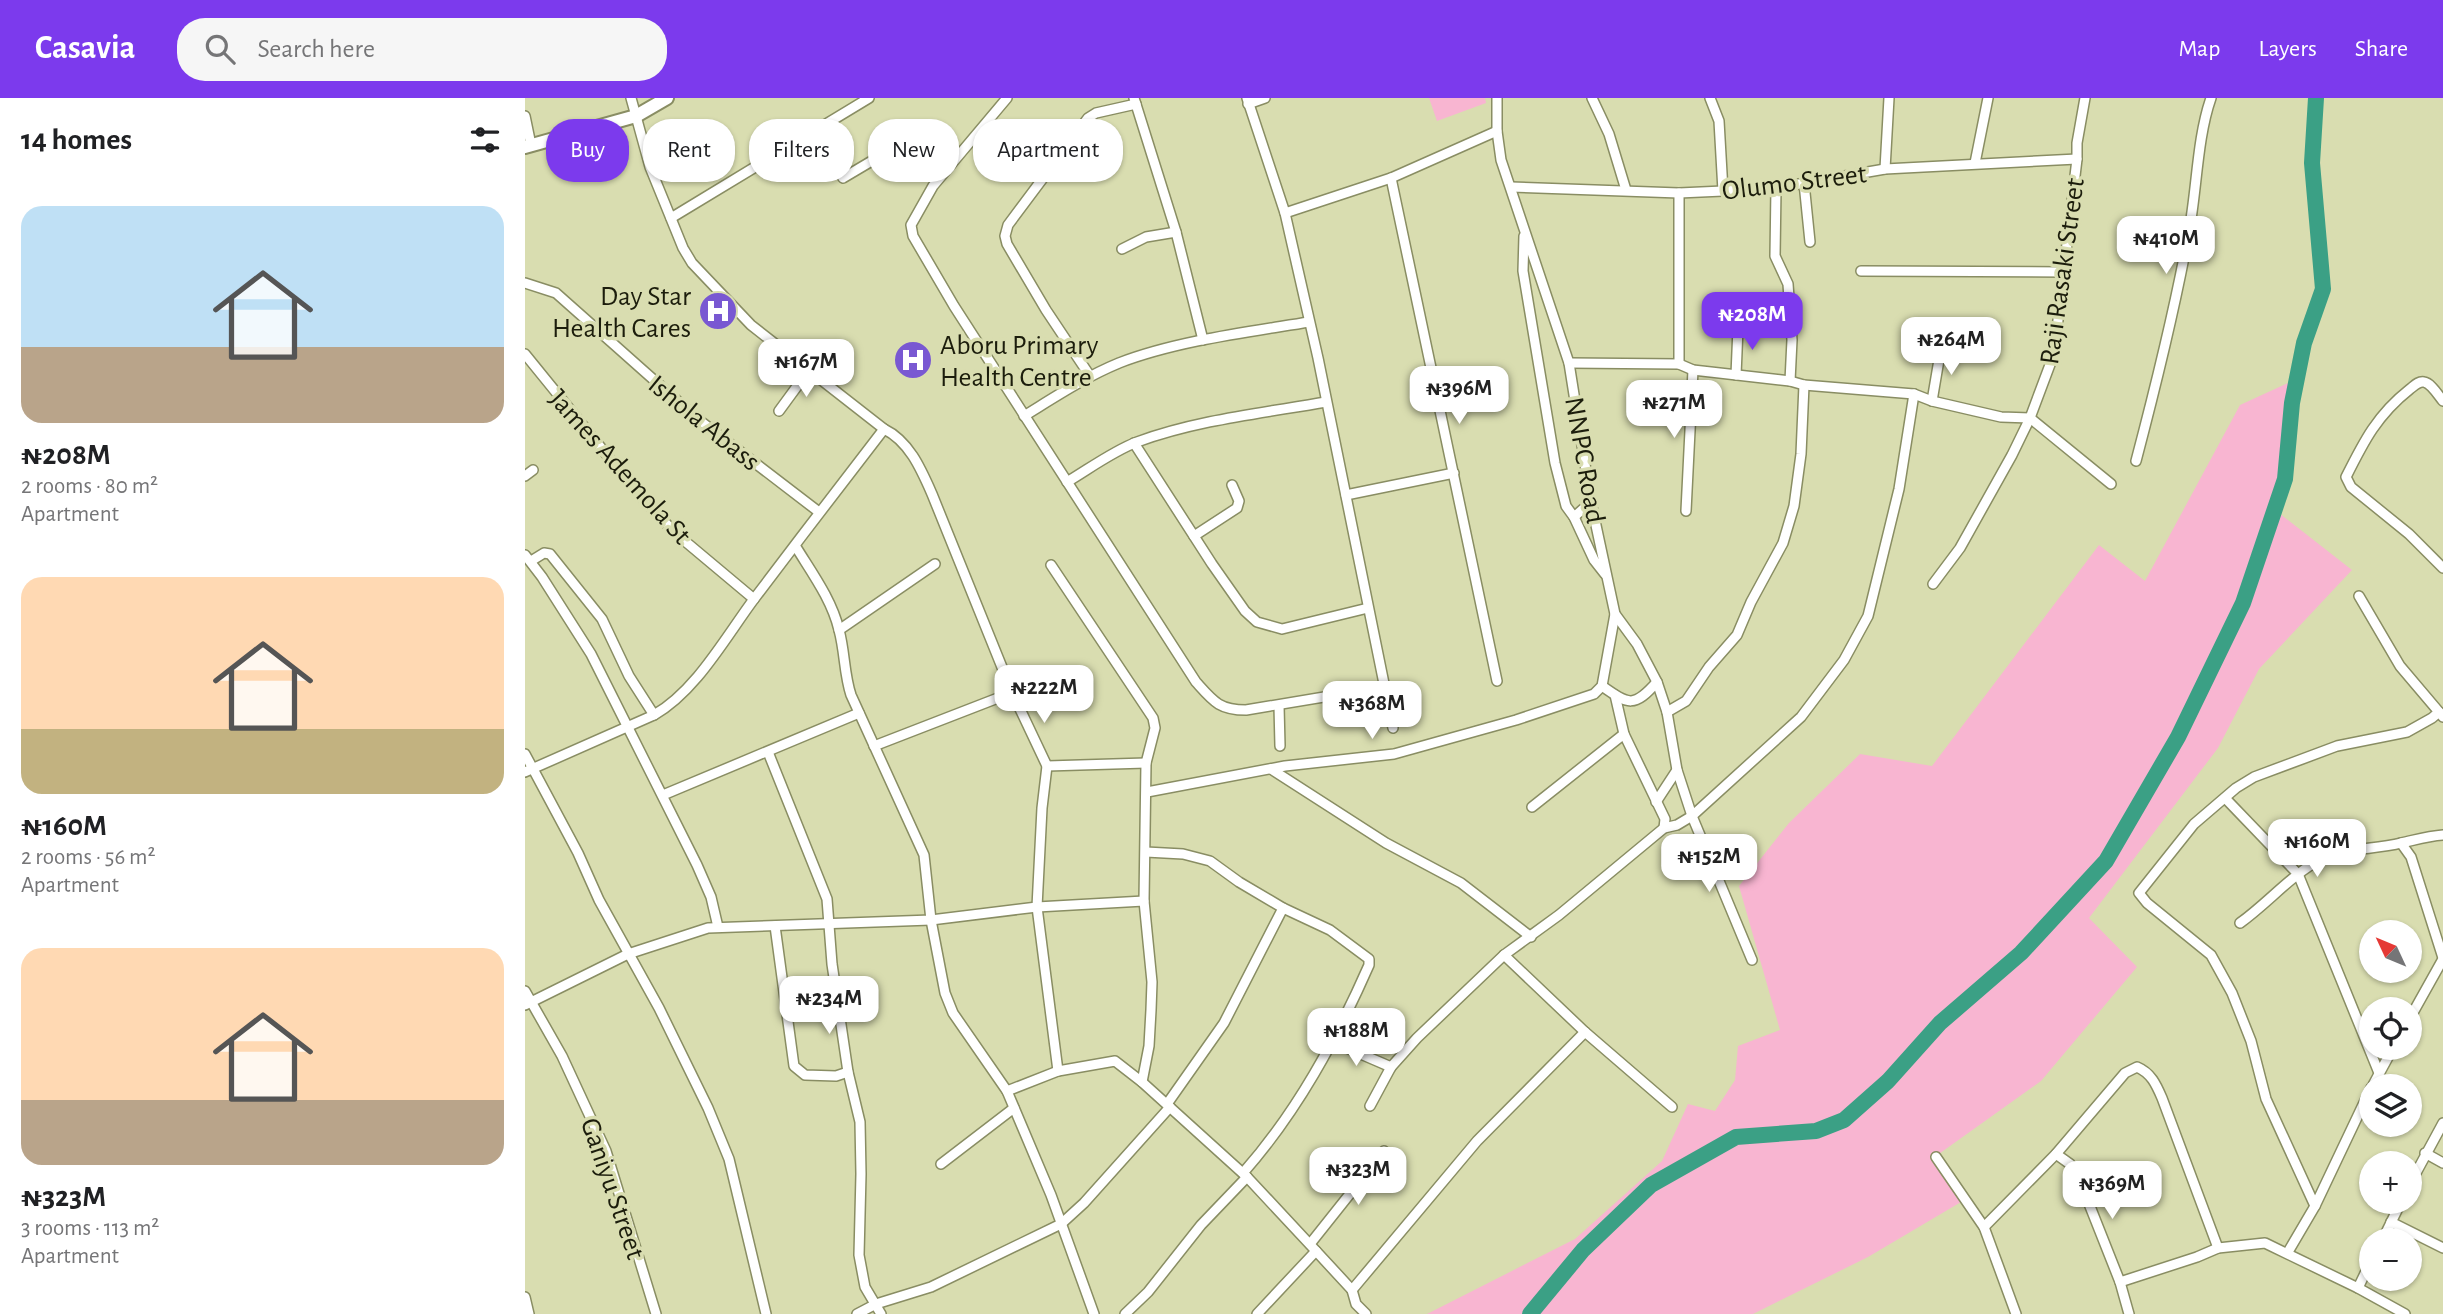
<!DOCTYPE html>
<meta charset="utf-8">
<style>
:root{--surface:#fff;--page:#f6f6f6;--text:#202124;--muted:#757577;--accent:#7c3aed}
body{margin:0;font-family:"Alegreya Sans",sans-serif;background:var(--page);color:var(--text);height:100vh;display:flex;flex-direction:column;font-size:26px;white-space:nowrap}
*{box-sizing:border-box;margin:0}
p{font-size:23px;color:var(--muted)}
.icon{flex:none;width:38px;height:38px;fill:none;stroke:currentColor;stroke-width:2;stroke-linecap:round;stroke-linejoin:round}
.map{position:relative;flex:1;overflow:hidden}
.sheet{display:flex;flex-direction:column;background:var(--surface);width:525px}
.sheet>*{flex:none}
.guide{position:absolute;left:21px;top:21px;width:665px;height:63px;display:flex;gap:14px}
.needle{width:46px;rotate:314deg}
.buttons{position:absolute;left:1834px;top:822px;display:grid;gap:14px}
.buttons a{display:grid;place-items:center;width:63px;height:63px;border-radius:50%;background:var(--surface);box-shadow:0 2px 5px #0004;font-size:35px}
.price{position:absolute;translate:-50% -60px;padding:0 16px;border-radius:14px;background:#fff;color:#222;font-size:23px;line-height:46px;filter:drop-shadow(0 2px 4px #0008)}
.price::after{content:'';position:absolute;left:50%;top:42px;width:21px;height:16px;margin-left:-10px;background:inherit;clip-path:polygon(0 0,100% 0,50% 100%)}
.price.current{background:var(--accent);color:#fff}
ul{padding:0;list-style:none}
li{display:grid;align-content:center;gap:14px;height:371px;padding:0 21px}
li span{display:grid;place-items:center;height:217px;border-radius:21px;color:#555}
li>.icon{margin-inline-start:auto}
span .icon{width:126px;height:126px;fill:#fffc;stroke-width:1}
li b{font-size:30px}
h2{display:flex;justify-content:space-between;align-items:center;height:84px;padding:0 21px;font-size:30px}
.pill{padding:0 24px;border-radius:28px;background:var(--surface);box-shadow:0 2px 5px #0004;font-size:24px;line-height:63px}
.pill.current{background:var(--accent);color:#fff}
header{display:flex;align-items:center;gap:42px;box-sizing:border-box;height:98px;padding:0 35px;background:var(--accent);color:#fff}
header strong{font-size:33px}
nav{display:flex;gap:38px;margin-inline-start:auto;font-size:24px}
.search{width:490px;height:63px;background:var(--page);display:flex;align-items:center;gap:18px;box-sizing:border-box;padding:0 24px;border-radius:28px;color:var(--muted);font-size:26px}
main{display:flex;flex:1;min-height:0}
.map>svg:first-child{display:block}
.green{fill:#f8b5d1}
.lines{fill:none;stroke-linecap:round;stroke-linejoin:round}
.river{stroke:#3ba085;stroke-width:16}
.street-casing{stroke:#898d63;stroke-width:12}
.secondary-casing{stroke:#898d63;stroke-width:16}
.street{stroke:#fff;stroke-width:9}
.secondary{stroke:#fff;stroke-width:12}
.labels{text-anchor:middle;stroke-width:7;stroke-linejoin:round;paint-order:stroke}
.street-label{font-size:28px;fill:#1c1d0c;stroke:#d9ddb0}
.poi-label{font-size:28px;fill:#1c1d0c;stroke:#d9ddb0;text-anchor:end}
</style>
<header>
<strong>Casavia</strong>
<div class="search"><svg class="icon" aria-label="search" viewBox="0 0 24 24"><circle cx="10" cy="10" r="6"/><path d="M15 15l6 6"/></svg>Search here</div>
<nav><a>Map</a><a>Layers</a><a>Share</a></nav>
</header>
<main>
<section class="sheet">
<h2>14 homes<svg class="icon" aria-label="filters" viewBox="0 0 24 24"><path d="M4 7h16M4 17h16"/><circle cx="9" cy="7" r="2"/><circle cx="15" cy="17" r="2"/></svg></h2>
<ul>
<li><span style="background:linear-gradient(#bfe0f5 65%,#b9a48a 0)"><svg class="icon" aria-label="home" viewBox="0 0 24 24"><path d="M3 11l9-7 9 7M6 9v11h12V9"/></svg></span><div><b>₦208M</b><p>2 rooms · 80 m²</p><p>Apartment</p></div></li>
<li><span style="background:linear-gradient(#ffd9b3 70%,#c2b280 0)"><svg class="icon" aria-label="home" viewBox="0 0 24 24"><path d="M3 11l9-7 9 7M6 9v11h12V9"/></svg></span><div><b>₦160M</b><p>2 rooms · 56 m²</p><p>Apartment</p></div></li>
<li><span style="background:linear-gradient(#ffd9b3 70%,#b9a48a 0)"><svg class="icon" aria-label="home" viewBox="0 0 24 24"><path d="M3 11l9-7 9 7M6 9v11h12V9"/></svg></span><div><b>₦323M</b><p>3 rooms · 113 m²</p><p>Apartment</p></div></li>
</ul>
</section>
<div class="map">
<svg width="1918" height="1216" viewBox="0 0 1918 1216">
<rect width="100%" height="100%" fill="#d9ddb0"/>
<g class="green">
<path d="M 904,0 L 960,0 L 961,5 L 912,23 Z"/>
<path d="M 1776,279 L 1750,412 L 1827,472 L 1734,571 L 1693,650 L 1564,820 L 1612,869 L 1516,983 L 1411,1058 L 1436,1104 L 1343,1159 L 1228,1216 L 902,1216 L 1050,1141 L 1137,1063 L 1163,1006 L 1190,1013 L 1210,982 L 1213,948 L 1255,932 L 1214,788 L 1264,725 L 1335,656 L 1407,668 L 1574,447 L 1620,483 L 1715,307 Z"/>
</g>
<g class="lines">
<path class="river" d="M 1005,1216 L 1058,1152 L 1126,1087 L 1211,1039 L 1291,1033 L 1319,1022 L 1363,983 L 1415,925 L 1496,855 L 1581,763 L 1653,639 L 1718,505 L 1760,381 L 1767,305 L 1779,245 L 1798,191 L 1787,65 L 1791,0"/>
<defs>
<g id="street">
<path d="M 106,0 L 125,69 L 158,150 L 167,165 L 226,227 L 359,331 C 384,343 396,371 407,396 L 487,594 L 522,668 L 517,710 L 512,809 L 533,973"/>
<path d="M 482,0 L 408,88 L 386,127 L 388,138 L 429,208 L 671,584 C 688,603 694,612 721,612 L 859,589"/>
<path d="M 609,0 L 651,134 L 678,242"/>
<path d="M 722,0 L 760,115 L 793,260 L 868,630"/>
<path d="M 972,0 L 972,33 L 976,62 L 1044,265 L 1066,404 L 1090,516 L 1112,546 L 1132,584 L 1142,614 L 1152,672 L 1167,718 L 1227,862"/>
<path d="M 1067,0 L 1084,36 L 1101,92"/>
<path d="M 1185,0 L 1194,23 L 1198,93"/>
<path d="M 723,6 L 740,0"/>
<path d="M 0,18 L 6,47"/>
<path d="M 292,32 L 318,80 L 372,48"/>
<path d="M 1450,65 L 1463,0"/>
<path d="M 1360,71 L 1364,0"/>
<path d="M 866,80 L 972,583"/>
<path d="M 1279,85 L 1285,144"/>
<path d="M 986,89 L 1154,95 L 1198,93 L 1251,90 L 1360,71 L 1552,61"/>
<path d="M 1251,90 L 1250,158 L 1263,186 L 1267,242 L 1265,283"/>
<path d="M 760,115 L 866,80 L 972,33"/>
<path d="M 146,120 L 344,0"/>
<path d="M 999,138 L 998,173 L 1030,365 L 1041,408 L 1049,419 L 1069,462 L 1080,476"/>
<path d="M 597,151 L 621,139 L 651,134"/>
<path d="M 1336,173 L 1540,174"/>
<path d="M 0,185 L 31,195 L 174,322 L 294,414"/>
<path d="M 0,256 L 112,394 L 149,434 L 229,501"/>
<path d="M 1044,265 L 1154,266 L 1168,272 L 1265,283 L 1279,287 L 1389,296 L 1407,303 L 1476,319 L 1505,320 L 1586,386"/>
<path d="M 1154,266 L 1154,95"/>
<path d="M 1211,277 L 1213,230"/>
<path d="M 565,278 L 521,212 L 482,146 L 480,138 L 483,127 L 563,20 L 571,15 L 611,6"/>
<path d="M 1407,303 L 1416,250"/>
<path d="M 1918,303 C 1913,297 1906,285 1899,284 C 1893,283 1889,288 1885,291 C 1852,317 1839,343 1821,379 L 1826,389 L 1884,436 L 1918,470"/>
<path d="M 254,313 L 284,272"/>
<path d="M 499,318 C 530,299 560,279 594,265 C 651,243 723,234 784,224"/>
<path d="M 609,345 L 687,466 L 720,513 L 732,524 L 757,531 L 843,510"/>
<path d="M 1611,363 C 1631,287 1650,211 1664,133 C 1672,91 1672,40 1686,0"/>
<path d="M 0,378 L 8,372"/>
<path d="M 542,384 C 564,371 588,353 612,344 C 672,322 738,315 801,304"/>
<path d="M 821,397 L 929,375"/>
<path d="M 1161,413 L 1168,272"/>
<path d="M 1049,419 L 1066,404"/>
<path d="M 669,438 L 712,410 L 714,403 L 707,387"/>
<path d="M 271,449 C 287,475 307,502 314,532 C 320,554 319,576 326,597 L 399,757 L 406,822 L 420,895 L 428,915 L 482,993 L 526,1097 L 569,1216"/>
<path d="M 0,457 L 17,479 L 66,556 L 172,767 L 186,799 L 193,829"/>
<path d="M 6,463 L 19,455 L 25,456 L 77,521 L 104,578 L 129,617"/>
<path d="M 526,467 L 628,620 L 630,630 L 621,665 L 619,803 L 627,884 L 626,912 L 624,948 L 617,984"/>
<path d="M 1408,486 L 1435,450 L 1487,357 L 1505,320 L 1529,256 L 1552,61 L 1552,45 L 1560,0"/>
<path d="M 1834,498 L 1875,568 L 1914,614"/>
<path d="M 314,532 L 410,466"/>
<path d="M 1077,588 C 1104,607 1109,610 1132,584"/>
<path d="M 1090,597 L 1099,636 L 1140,721 L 1139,730"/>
<path d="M 754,608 L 755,648"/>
<path d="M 1142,614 L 1161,603 L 1184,569 L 1212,537 L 1226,504 L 1258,445 L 1269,408 L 1276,356 L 1279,287"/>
<path d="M 349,648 L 473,600"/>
<path d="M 243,654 L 302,801 L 307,866 L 323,974 L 335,1024 L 336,1076 L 334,1157 L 340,1189 L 356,1216"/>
<path d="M 0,656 L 53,755 L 74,802 L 134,910 L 183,1010 L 204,1061 L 241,1216"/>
<path d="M 522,668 L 621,665"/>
<path d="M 746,671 L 861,745 L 936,785 L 1006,839"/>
<path d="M 0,674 L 129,617 C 171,593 200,540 229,501 C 272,444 315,388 359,331"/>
<path d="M 622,694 L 760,668 L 869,656 L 991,622 L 1069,596 L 1077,588 L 1090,516"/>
<path d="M 138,697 L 334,615"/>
<path d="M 1700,700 L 1773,776 L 1854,975"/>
<path d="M 1131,704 L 1152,672"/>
<path d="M 1007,709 L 1099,636"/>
<path d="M 1876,745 L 1886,759 L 1918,860"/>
<path d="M 621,754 L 658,756 L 685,763 L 714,784 L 758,810 L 805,832 L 844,861 L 844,867 C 811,942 772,1014 718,1075"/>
<path d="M 1715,825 C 1743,805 1766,777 1796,761 C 1820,749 1850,752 1876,745 C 1890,742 1903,738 1918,737"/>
<path d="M 250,828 L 269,968 L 280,977 L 311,978 L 323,974"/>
<path d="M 979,857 L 1060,934 L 1147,1009"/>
<path d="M 0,893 L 37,958 L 81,1053 L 131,1216"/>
<path d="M 0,907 L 103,856 L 183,830 L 406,822 L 512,809 L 619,803"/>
<path d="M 1885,920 L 1918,861"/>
<path d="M 808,944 L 866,969"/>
<path d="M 1847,989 L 1868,950"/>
<path d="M 482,993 L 533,973 L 590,963 L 617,984 L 722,1079 L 791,1153 L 732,1216"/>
<path d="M 642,1006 L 699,925 L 758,810"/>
<path d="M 845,1008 L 866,969 L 892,940 L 979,857 L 1034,817 L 1139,730 L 1152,727 L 1167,718 L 1276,619 L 1319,562 L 1343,518 L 1374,391 L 1389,296"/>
<path d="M 1900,1055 L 1918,1065"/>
<path d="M 1531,1056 L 1545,1066 L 1555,1083 L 1595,1184 L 1604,1216"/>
<path d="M 1411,1059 L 1459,1129 L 1491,1216"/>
<path d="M 416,1066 L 489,1010"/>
<path d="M 1885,1086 L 1918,1025"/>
<path d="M 1790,1108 L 1741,1001 L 1726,943 L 1707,895 L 1686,857 L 1622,805 L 1614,795 L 1669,726 L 1711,690 L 1729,679 L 1812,648 L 1882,634 L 1907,620 L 1914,614 L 1918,619"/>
<path d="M 1866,1124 L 1918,1150"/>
<path d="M 1459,1129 L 1531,1056 L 1600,975 L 1612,969 C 1626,975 1631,986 1637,1000 L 1693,1150"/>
<path d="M 1857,1143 L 1876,1104"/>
<path d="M 785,1146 L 859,1053"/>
<path d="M 791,1153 L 827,1192 L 831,1206 L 841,1216"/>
<path d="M 1763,1154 L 1790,1108 L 1846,990"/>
<path d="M 1595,1184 L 1672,1159 L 1693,1150 L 1740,1145 L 1833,1190 L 1880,1216"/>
<path d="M 1833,1190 L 1846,1163"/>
<path d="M 827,1192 L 952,1043 L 1060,934"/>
<path d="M 0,1199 L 4,1216"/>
<path d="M 332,1216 L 351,1206 L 406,1189 L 536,1126 L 559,1105 L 645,1009"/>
<path d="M 600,1216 L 623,1194 L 676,1127 L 722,1079"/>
</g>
<path id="secondary" d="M 0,49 L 111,18 L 142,0"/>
</defs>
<use href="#street" class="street-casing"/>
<use href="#secondary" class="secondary-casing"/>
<use href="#street" class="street"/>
<use href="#secondary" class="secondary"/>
</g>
<defs>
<symbol id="hospital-disc" viewBox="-11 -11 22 22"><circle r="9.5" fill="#7958d2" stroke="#d9ddb0"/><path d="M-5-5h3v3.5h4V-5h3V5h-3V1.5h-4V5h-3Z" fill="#fff"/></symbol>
</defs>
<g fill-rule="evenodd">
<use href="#hospital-disc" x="171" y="191" width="44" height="44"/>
<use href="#hospital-disc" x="366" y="240" width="44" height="44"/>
</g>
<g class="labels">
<g class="street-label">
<text transform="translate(1269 83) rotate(-7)" y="10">Olumo Street</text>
<text transform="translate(1536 173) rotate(-82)" y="10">Raji Rasaki Street</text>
<text transform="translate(180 324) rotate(39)" y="10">Ishola Abass</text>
<text transform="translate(1061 362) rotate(80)" y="10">NNPC Road</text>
<text transform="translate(96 368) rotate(48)" y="10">James Ademola St</text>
<text transform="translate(89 1090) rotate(71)" y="10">Ganiyu Street</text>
</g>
<g class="poi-label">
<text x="166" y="207">Day Star<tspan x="166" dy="32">Health Cares</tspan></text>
<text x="415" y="256" text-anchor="start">Aboru Primary<tspan x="415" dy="32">Health Centre</tspan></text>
</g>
</g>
</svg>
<div class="buttons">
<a><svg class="needle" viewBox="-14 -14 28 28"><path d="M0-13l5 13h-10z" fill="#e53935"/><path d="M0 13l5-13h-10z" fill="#757577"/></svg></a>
<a><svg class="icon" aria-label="locate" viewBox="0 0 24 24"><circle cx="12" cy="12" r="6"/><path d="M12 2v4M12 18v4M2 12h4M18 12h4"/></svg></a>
<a><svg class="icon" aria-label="layers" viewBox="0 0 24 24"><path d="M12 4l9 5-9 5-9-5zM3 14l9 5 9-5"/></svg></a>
<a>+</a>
<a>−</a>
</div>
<b class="price" style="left:1641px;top:178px">₦410M</b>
<b class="price current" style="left:1227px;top:254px">₦208M</b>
<b class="price" style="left:1426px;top:279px">₦264M</b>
<b class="price" style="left:281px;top:301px">₦167M</b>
<b class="price" style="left:934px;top:328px">₦396M</b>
<b class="price" style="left:1149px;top:342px">₦271M</b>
<b class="price" style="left:519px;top:627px">₦222M</b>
<b class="price" style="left:847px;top:643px">₦368M</b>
<b class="price" style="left:1792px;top:781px">₦160M</b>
<b class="price" style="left:1184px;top:796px">₦152M</b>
<b class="price" style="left:304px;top:938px">₦234M</b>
<b class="price" style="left:831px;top:970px">₦188M</b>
<b class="price" style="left:833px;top:1109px">₦323M</b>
<b class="price" style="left:1587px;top:1123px">₦369M</b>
<div class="guide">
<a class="pill current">Buy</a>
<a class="pill">Rent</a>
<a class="pill">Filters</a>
<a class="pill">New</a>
<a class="pill">Apartment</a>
</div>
</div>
</main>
